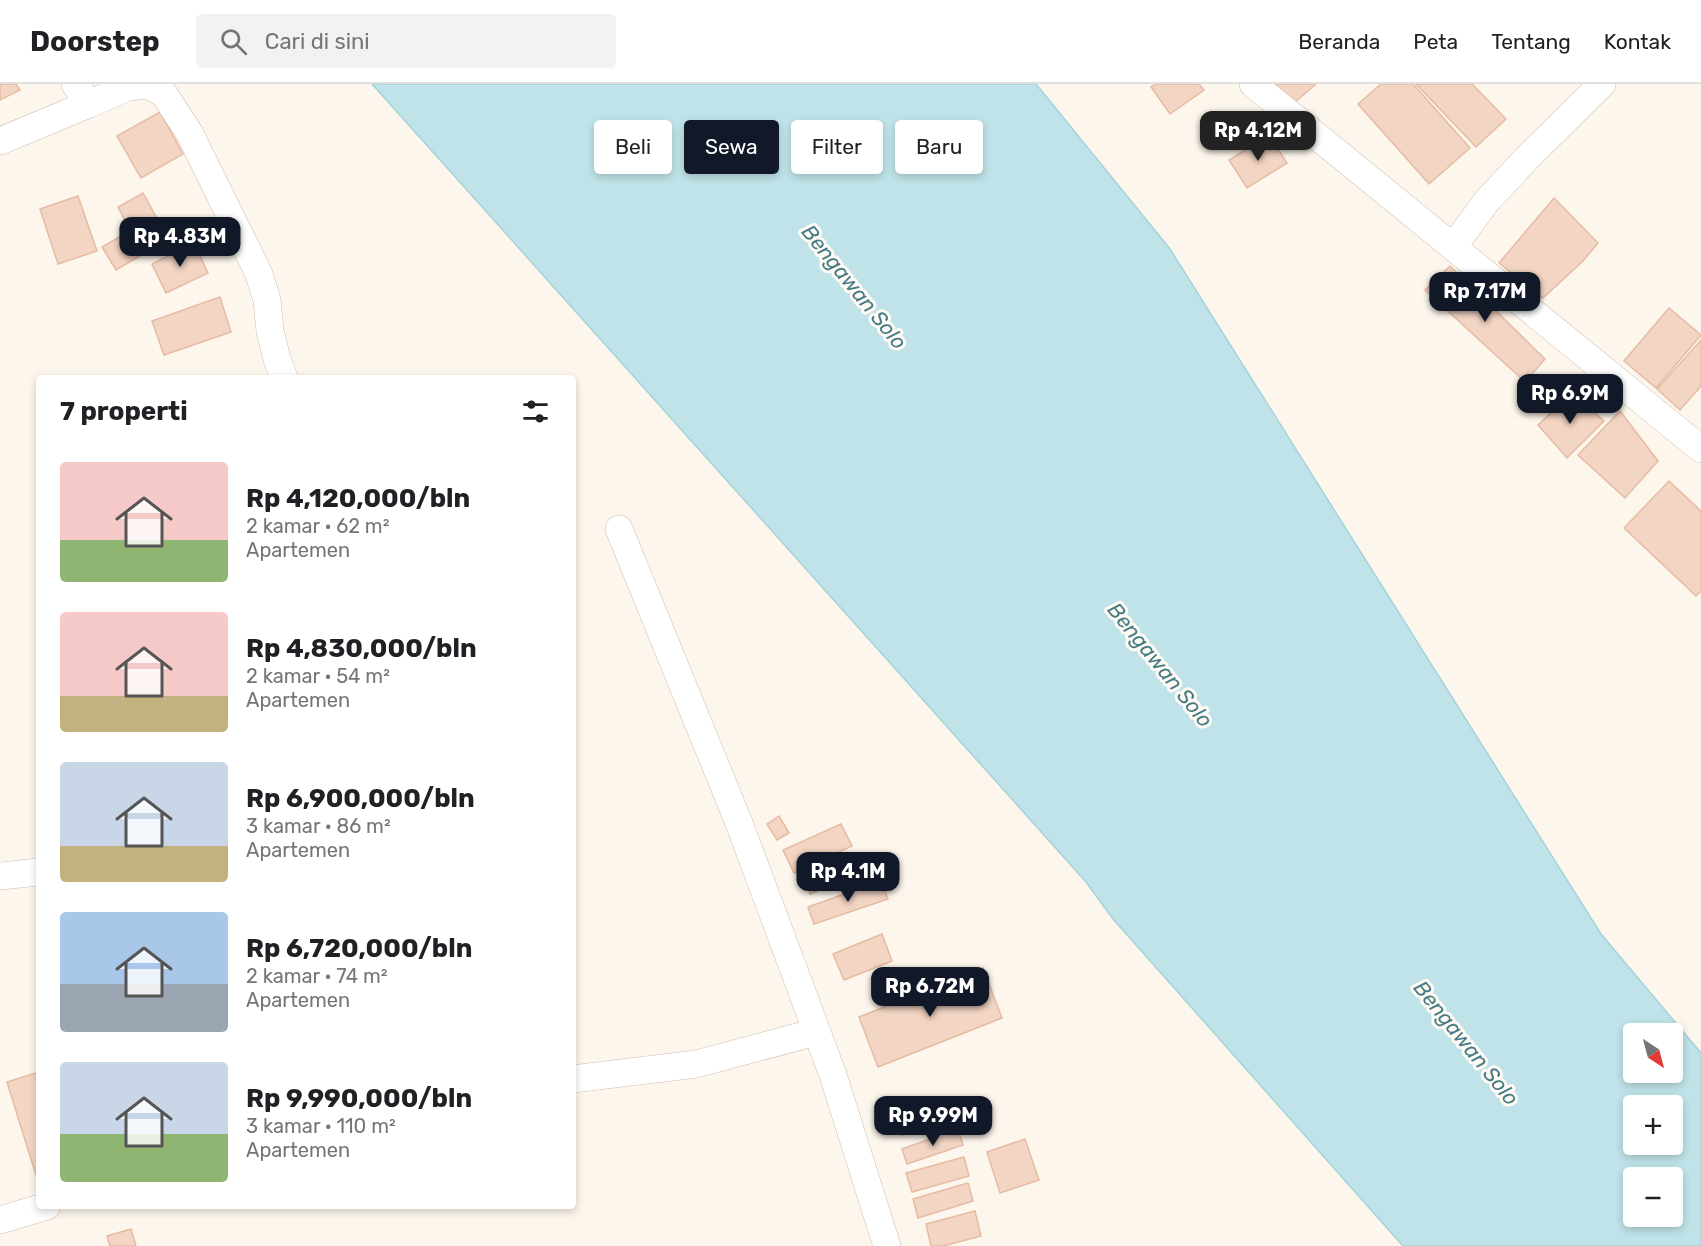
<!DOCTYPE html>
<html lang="id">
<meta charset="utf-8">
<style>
:root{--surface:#fff;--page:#f2f2f2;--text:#202124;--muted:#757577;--line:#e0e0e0;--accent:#111827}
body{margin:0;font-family:Rubik,sans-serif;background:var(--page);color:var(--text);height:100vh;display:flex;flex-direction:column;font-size:22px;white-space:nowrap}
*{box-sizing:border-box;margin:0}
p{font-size:20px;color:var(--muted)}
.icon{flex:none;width:33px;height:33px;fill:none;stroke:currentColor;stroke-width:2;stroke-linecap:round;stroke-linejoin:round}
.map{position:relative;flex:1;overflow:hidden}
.side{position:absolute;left:36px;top:291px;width:540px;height:834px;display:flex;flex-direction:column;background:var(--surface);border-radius:6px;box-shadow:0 3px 9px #0003}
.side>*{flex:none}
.top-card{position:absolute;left:594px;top:36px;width:570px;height:54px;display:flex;gap:12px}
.needle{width:39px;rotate:144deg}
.controls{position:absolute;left:1623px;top:939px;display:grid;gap:12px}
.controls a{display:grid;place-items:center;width:60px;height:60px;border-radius:6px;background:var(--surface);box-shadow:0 3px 9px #0003;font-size:30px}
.price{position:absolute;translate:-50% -51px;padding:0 14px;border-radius:12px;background:var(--accent);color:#fff;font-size:20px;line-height:39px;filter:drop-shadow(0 2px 3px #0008)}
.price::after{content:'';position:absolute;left:50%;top:36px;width:18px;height:14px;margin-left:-9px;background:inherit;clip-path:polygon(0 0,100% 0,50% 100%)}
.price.active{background:#222;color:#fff}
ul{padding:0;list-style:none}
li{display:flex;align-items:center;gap:18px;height:150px;padding:0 24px}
li span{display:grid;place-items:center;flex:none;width:168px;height:120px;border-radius:6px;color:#555}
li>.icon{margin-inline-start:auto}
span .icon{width:72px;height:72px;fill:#fffc;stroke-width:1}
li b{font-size:26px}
h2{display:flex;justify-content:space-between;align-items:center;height:72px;padding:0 24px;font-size:26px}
.chip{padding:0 21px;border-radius:6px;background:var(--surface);box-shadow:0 3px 9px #0003;font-size:21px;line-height:54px}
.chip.active{background:var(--accent);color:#fff}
header{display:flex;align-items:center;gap:36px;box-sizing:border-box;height:84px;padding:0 30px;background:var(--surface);border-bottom:2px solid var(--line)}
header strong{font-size:28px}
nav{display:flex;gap:33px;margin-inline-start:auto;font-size:21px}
.search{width:420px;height:54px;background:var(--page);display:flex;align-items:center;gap:15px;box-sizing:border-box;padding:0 21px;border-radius:6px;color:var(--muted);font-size:22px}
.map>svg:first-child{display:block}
.water{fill:#bfe3e8;stroke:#a5d3da;stroke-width:1.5;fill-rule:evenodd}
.building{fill:#f3d5c3;stroke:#e6bba3;stroke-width:1.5}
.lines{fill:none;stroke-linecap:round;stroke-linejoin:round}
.minor-casing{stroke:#d1beb0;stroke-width:28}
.minor{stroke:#fff;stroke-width:27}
.labels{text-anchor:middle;stroke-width:6;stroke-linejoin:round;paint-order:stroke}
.water-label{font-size:21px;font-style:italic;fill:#437c86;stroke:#fffaf3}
</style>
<header>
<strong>Doorstep</strong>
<div class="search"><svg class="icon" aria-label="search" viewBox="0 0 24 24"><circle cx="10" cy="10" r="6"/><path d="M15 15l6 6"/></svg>Cari di sini</div>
<nav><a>Beranda</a><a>Peta</a><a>Tentang</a><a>Kontak</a></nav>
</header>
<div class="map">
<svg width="1701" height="1162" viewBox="0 0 1701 1162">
<rect width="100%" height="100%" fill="#fdf6ec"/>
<path class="water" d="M 372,0 L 1036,0 L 1170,165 L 1601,850 L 1701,969 L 1701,1162 L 1403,1162 L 1113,835 L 1086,798 ZM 1634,950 L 1672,950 L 1672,988 L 1634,988 ZM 1634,1022 L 1672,1022 L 1672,1060 L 1634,1060 ZM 1634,1094 L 1672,1094 L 1672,1132 L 1634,1132 Z"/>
<g class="building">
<path d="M 0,0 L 16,0 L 20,6 L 0,16 Z"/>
<path d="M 1156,0 L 1199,0 L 1204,6 L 1170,30 L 1151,3 Z"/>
<path d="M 1266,0 L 1316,0 L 1288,24 Z"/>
<path d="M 1381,0 L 1413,0 L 1470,64 L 1429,100 L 1358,20 Z"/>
<path d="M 1416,0 L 1472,0 L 1506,35 L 1476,63 Z"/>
<path d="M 160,28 L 183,70 L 141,94 L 117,52 Z"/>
<path d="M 1269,51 L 1287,79 L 1247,104 L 1229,76 Z"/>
<path d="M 143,109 L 169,156 L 143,171 L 118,123 Z"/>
<path d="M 78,112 L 97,167 L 58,180 L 40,125 Z"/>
<path d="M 1554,114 L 1598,159 L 1583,177 L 1543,214 L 1499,179 Z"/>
<path d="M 126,149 L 140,172 L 116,186 L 102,163 Z"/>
<path d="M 194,159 L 208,189 L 166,209 L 152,180 Z"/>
<path d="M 1450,182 L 1545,275 L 1525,298 L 1425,206 Z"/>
<path d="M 220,213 L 231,248 L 164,271 L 152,237 Z"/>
<path d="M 1669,224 L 1701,251 L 1656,304 L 1624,277 Z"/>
<path d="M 1701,256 L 1701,302 L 1680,326 L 1657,305 Z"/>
<path d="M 1572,309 L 1604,337 L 1567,374 L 1538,341 Z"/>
<path d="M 1620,327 L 1658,377 L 1625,414 L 1578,371 Z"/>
<path d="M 1669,397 L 1701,427 L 1701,507 L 1696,512 L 1624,444 Z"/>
<path d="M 779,732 L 789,749 L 777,756 L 767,740 Z"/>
<path d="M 841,740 L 852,762 L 794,789 L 783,766 Z"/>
<path d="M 855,777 L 859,791 L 810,810 L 806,796 Z"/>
<path d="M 881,797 L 888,815 L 814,840 L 808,823 Z"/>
<path d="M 882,850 L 892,877 L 844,896 L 833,870 Z"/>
<path d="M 983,884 L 1002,934 L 878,983 L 859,933 Z"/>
<path d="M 39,988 L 39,1101 L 7,998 Z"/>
<path d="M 934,1015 L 941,1040 L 903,1051 L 896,1027 Z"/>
<path d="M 958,1045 L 963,1061 L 907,1080 L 902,1065 Z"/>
<path d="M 1025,1055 L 1039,1096 L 1000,1109 L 987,1068 Z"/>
<path d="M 964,1073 L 969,1092 L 912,1108 L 906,1089 Z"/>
<path d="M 968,1099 L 973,1117 L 918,1134 L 913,1115 Z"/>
<path d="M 975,1127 L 981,1152 L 943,1162 L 931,1162 L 926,1140 Z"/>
<path d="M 131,1145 L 136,1162 L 110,1162 L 107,1152 Z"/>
</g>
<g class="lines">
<defs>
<g id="minor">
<path d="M 75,0 L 89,20 L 128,3 L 148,1 L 164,10 L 190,50 L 259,190 L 267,216 L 270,247 L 277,275 L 284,294"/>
<path d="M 1253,0 L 1701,365"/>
<path d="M 0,57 L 89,20"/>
<path d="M 1453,163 L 1486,118 L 1527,74 L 1602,0"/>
<path d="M 619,445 L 739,739 L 833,991 L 887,1162"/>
<path d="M 0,792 L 39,788"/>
<path d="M 573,995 L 696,980 L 816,948"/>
<path d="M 0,1136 L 47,1122"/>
</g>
</defs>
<use href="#minor" class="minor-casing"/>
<use href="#minor" class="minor"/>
</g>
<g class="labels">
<g class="water-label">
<text transform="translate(854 203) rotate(51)" y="7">Bengawan Solo</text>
<text transform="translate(1160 581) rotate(51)" y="7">Bengawan Solo</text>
<text transform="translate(1466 959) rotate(51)" y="7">Bengawan Solo</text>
</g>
</g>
</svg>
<div class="controls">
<a><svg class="needle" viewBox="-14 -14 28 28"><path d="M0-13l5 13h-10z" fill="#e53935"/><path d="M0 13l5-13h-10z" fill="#757577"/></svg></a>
<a>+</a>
<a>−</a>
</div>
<b class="price active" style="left:1258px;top:78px">Rp 4.12M</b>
<b class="price" style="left:180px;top:184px">Rp 4.83M</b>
<b class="price" style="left:1485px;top:239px">Rp 7.17M</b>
<b class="price" style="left:1570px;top:341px">Rp 6.9M</b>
<b class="price" style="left:848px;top:819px">Rp 4.1M</b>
<b class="price" style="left:930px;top:934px">Rp 6.72M</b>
<b class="price" style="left:933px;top:1063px">Rp 9.99M</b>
<div class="top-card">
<a class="chip">Beli</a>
<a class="chip active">Sewa</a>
<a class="chip">Filter</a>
<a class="chip">Baru</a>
</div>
<section class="side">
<h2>7 properti<svg class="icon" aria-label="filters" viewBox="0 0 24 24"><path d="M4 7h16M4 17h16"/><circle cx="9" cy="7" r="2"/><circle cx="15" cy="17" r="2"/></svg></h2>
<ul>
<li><span style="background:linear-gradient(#f6c9c9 65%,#8fb573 0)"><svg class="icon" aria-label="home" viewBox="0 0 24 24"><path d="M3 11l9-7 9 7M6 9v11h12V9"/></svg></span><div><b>Rp 4,120,000/bln</b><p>2 kamar · 62 m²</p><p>Apartemen</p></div></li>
<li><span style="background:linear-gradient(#f6c9c9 70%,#c2b280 0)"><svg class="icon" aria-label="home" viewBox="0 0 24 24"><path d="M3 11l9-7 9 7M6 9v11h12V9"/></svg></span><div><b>Rp 4,830,000/bln</b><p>2 kamar · 54 m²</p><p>Apartemen</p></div></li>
<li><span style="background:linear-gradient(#c9d6e8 70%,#c2b280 0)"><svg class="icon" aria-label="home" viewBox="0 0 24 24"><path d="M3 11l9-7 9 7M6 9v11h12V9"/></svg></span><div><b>Rp 6,900,000/bln</b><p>3 kamar · 86 m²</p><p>Apartemen</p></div></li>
<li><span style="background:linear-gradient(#a9c7e8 60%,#9aa5b1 0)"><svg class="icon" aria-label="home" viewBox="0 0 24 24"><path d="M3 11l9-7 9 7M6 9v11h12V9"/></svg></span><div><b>Rp 6,720,000/bln</b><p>2 kamar · 74 m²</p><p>Apartemen</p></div></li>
<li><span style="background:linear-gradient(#c9d6e8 60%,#8fb573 0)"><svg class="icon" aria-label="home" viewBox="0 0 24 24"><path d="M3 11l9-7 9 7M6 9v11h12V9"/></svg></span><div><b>Rp 9,990,000/bln</b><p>3 kamar · 110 m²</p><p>Apartemen</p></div></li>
</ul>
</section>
</div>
